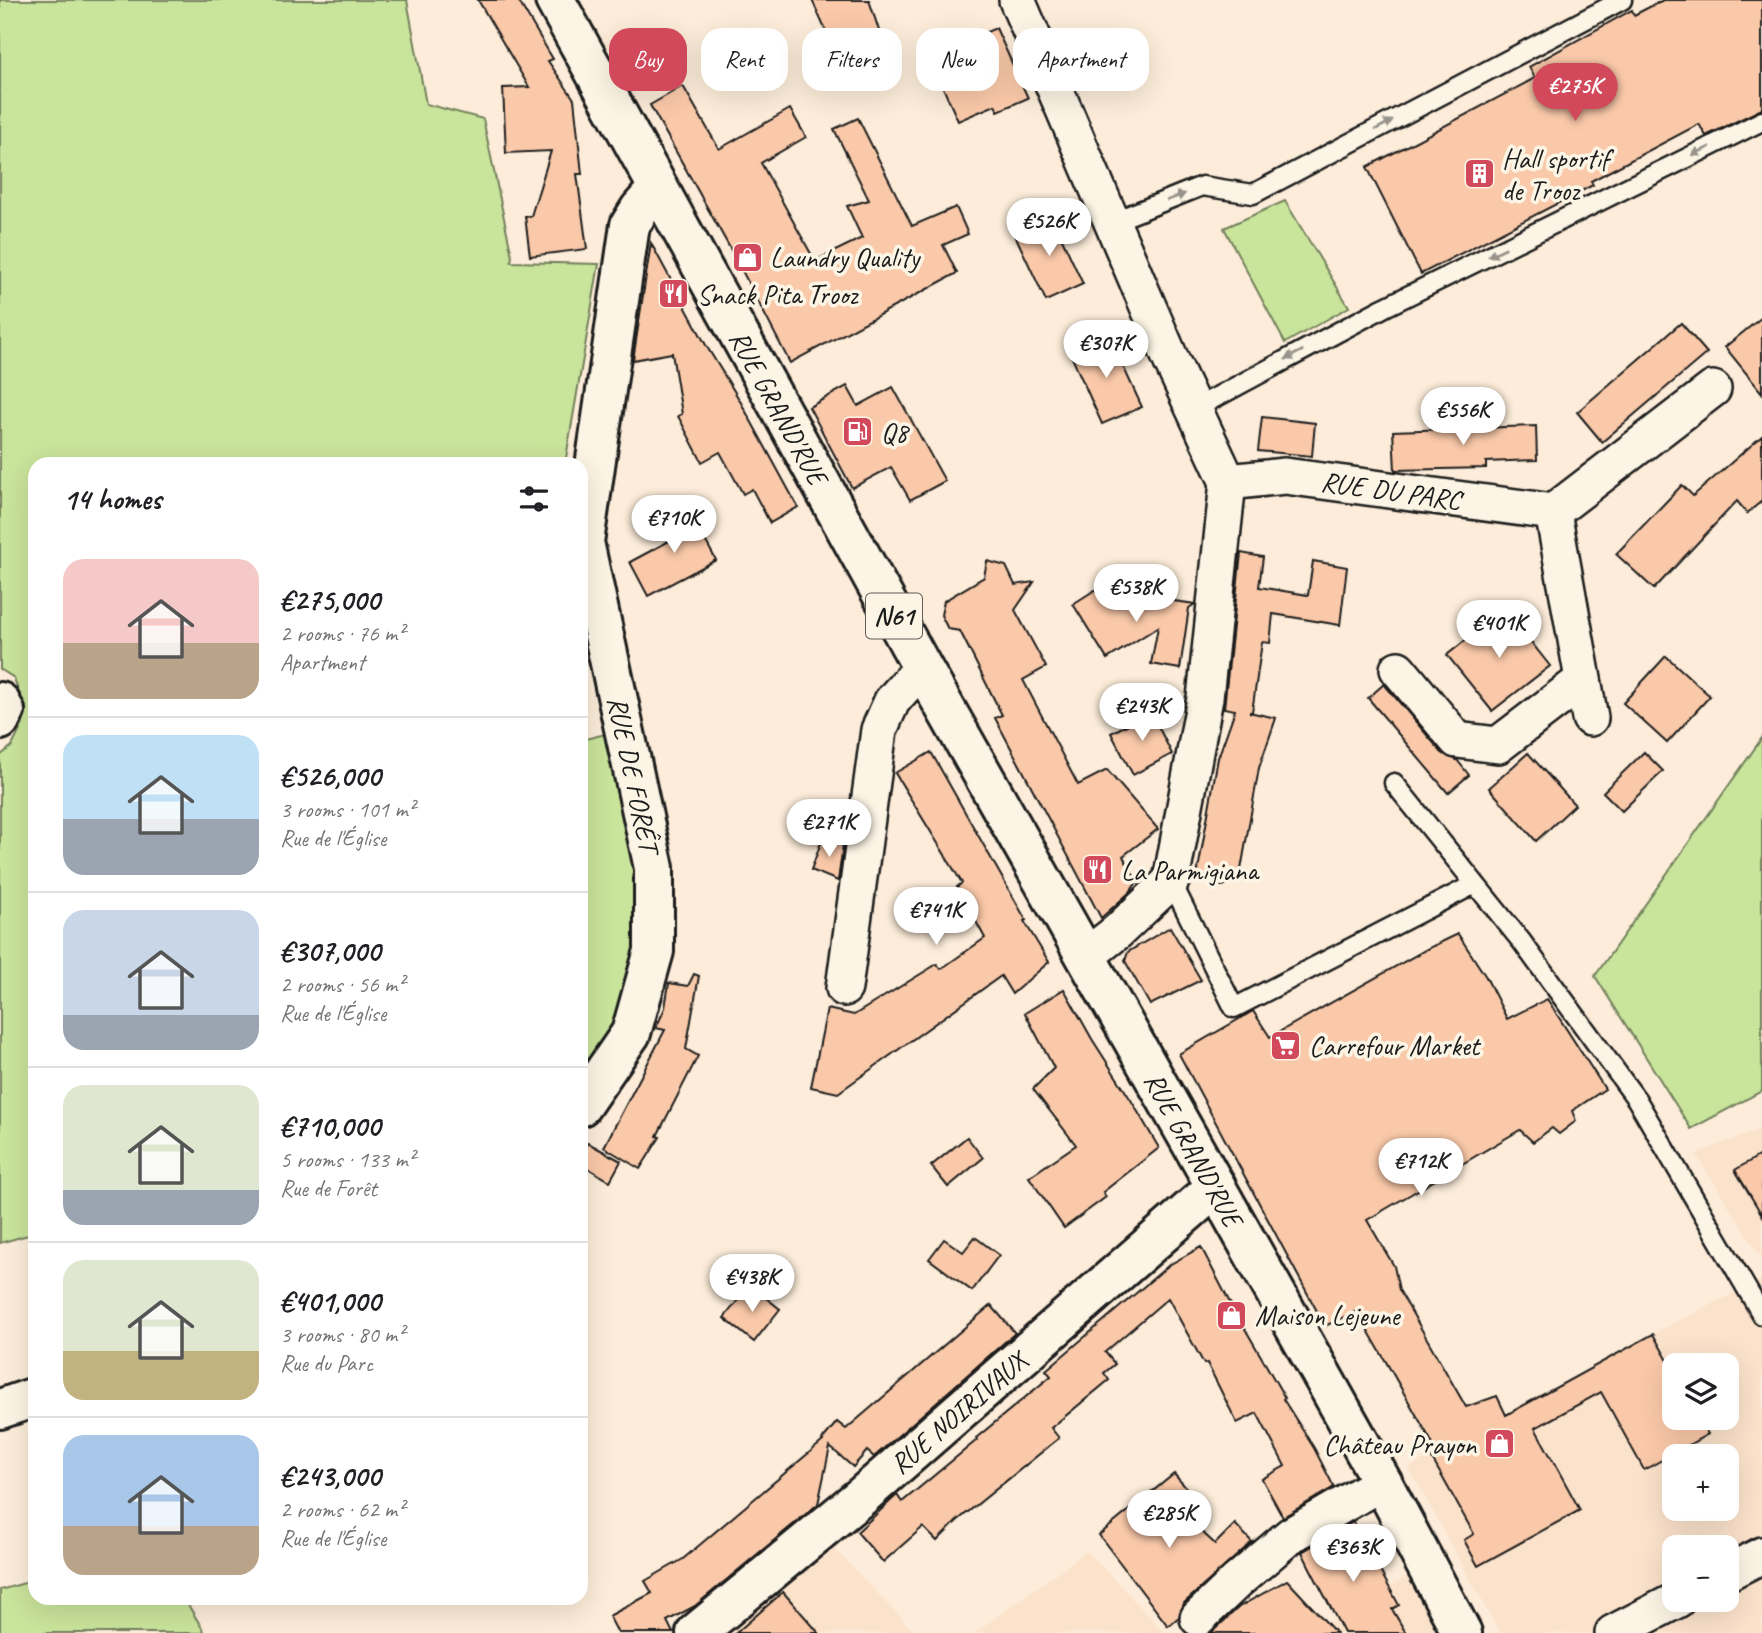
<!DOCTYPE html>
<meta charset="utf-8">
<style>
:root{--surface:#fff;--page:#f2f2f2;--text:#202124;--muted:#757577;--line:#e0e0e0;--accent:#d1495b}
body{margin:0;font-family:Caveat,sans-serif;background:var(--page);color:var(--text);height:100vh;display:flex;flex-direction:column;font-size:26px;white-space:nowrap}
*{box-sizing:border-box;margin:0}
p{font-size:23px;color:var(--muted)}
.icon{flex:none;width:38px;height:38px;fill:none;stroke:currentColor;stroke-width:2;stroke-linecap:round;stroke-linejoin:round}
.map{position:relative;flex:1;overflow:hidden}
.drawer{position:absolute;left:28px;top:457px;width:560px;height:1148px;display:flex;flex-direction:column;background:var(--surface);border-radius:21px;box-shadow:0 7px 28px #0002}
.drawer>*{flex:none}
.hud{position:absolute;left:609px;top:28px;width:665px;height:63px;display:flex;gap:14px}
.tools{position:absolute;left:1662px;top:1353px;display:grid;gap:14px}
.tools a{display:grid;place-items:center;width:77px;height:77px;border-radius:14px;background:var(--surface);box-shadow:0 7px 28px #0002;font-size:35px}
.price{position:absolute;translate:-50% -60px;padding:0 16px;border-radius:24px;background:#fff;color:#222;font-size:23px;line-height:46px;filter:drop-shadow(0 2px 4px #0008)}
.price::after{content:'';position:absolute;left:50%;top:42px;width:21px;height:16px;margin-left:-10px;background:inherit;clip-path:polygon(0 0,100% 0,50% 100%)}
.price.on{background:var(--accent);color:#fff}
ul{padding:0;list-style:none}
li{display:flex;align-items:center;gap:21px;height:175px;padding:0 35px}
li+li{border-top:2px solid var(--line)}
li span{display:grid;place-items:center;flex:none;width:196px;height:140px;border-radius:21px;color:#555}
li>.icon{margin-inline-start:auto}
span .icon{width:84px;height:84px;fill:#fffc;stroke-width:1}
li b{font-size:30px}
h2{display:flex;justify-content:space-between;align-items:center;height:84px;padding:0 35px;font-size:30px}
.pill{padding:0 24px;border-radius:21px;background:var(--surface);box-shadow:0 7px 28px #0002;font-size:24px;line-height:63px}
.pill.on{background:var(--accent);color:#fff}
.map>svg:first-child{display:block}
.built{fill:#fbe2cb;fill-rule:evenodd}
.green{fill:#c9e49b;stroke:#72805c;stroke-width:2}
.building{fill:#fac9a9;stroke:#1c1c1c;stroke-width:2}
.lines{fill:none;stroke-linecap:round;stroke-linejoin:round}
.service-casing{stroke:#1c1c1c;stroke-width:23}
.minor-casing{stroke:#1c1c1c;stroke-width:40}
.tertiary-casing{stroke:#1c1c1c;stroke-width:44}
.secondary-casing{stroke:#1c1c1c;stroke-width:44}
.primary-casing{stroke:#1c1c1c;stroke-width:44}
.service{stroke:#fcf5e5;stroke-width:18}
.minor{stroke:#fcf5e5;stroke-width:35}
.tertiary{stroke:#fcf5e5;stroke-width:38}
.secondary{stroke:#fcf5e5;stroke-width:38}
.primary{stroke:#fcf5e5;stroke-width:38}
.oneway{fill:#97938b}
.labels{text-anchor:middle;stroke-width:7;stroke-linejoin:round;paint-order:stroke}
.shield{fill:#fcf5e5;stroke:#5f5d58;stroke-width:2}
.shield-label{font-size:26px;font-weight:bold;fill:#1c1c1c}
.poi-label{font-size:28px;fill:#1c1c1c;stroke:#fcf5e5;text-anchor:start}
.street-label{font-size:28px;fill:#1c1c1c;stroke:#fcf5e5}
</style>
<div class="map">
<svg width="1762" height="1633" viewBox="0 0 1762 1633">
<rect width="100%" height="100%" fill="#fcecd9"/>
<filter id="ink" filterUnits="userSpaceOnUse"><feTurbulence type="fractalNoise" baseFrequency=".0143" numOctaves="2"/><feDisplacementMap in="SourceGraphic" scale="14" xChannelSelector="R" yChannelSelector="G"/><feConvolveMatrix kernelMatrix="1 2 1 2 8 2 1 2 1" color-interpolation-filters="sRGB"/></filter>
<g filter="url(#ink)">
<g class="built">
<path d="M 1762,1128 L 1762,1258 L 1696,1154 Z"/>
<path d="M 1762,1279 L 1762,1633 L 1500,1633 L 1409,1468 L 1653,1334 ZM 1675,1365 L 1727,1365 L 1727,1418 L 1675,1418 ZM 1675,1456 L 1727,1456 L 1727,1508 L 1675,1508 ZM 1675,1547 L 1727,1547 L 1727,1600 L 1675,1600 Z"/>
<path d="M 829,1543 L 915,1633 L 720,1633 Z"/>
<path d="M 1087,1551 L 1165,1633 L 975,1633 Z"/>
<path d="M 1407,1577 L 1437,1633 L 1311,1633 Z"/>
</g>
<g class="green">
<path d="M 0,0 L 407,0 L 426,104 L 483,119 L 512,256 L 511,262 L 599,264 L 565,464 L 35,464 L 35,1233 L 0,1243 L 0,756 L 12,746 L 23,724 L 23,706 L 14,678 L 0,669 Z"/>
<path d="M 1285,201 L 1349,307 L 1285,343 L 1224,228 Z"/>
<path d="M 614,732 L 636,864 L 636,949 L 611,1033 L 581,1079 L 581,740 Z"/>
<path d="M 1762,738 L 1762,1091 L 1691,1129 L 1595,976 Z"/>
<path d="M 35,1580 L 35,1598 L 184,1598 L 205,1633 L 0,1633 L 0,1590 Z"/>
</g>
<g class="building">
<path d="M 478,0 L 518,0 L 553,59 L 548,61 L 574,99 L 582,174 L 577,174 L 587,249 L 530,256 L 525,216 L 531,216 L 551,151 L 506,153 L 503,88 L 529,87 Z"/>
<path d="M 812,0 L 869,0 L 884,46 L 841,65 Z"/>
<path d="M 1663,0 L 1762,0 L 1762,109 L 1706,136 L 1699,124 L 1591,181 L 1593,185 L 1421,274 L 1367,167 L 1535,78 L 1529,67 L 1632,10 L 1634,15 Z"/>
<path d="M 996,28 L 1028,98 L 998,111 L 995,105 L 958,121 L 936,72 L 974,56 L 967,40 Z"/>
<path d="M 683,86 L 719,149 L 790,109 L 806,137 L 761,163 L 815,261 L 862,238 L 847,206 L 869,200 L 834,129 L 858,118 L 912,226 L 956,207 L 968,234 L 943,245 L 957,273 L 790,363 L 736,259 L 650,105 Z"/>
<path d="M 1051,215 L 1083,284 L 1046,301 L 1014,233 Z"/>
<path d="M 651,243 L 707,347 L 739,399 L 798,507 L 770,523 L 752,489 L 743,494 L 720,452 L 702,462 L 678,416 L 682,414 L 672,353 L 633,360 Z"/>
<path d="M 1762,317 L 1762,393 L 1725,347 Z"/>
<path d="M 1681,323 L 1707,353 L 1602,442 L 1577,412 Z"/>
<path d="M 1109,336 L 1142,407 L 1102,424 L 1070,353 Z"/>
<path d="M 847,386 L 858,406 L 893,387 L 945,481 L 910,500 L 891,467 L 852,488 L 809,407 Z"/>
<path d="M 1262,417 L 1315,423 L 1312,456 L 1258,451 Z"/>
<path d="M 1536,426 L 1537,460 L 1486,462 L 1486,468 L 1395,470 L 1393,431 Z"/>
<path d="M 1762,436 L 1762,501 L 1747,513 L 1737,501 L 1654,589 L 1616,554 L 1682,485 L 1693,496 Z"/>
<path d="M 688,509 L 716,560 L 648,596 L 630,562 L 671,540 L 662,523 Z"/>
<path d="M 1241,553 L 1263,557 L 1259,587 L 1308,595 L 1313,561 L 1347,567 L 1340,625 L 1273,614 L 1270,643 L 1262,642 L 1252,712 L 1249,712 L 1276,718 L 1259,768 L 1239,881 L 1222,886 L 1196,881 L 1218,758 L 1235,710 L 1224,708 Z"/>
<path d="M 987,561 L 1006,566 L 1015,585 L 1034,582 L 1015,610 L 1046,667 L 1023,680 L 1078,785 L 1107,770 L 1158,829 L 1123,856 L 1137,882 L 1130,892 L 1101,918 L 995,718 L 1002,715 L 960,631 L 948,629 L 941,615 L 944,601 L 984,577 Z"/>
<path d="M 1095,590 L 1195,604 L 1189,608 L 1180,669 L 1151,664 L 1158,627 L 1107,659 L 1073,604 Z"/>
<path d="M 1505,609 L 1550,666 L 1492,711 L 1447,655 Z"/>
<path d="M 1666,656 L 1710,696 L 1667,743 L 1623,703 Z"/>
<path d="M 1384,684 L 1442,753 L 1457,760 L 1469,775 L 1448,793 L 1368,698 Z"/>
<path d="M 1151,712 L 1172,754 L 1133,775 L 1111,733 Z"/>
<path d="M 931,752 L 1026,920 L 1024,921 L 1049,962 L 1012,994 L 1001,976 L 838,1093 L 811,1087 L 827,1009 L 854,1015 L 937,964 L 941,969 L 985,938 L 957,887 L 962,883 L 895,773 Z"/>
<path d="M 1644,752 L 1663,771 L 1622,811 L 1603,792 Z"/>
<path d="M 1528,753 L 1575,805 L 1536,841 L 1489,788 Z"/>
<path d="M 823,837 L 843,845 L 838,881 L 811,870 Z"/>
<path d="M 1170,927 L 1201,980 L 1150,1005 L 1125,961 L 1128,952 Z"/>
<path d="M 1458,934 L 1486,977 L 1507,1019 L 1547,999 L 1605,1089 L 1572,1111 L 1576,1121 L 1559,1134 L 1552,1128 L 1533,1142 L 1520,1130 L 1367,1220 L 1394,1266 L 1399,1290 L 1466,1407 L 1497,1396 L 1506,1415 L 1653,1334 L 1675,1373 L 1675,1418 L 1699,1418 L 1708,1434 L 1644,1470 L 1601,1392 L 1535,1428 L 1580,1510 L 1478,1566 L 1464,1540 L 1474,1534 L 1431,1457 L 1438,1453 L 1357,1311 L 1325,1326 L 1179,1054 L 1253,1011 L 1270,1037 L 1427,949 Z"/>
<path d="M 694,974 L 699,976 L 686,1049 L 698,1056 L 657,1136 L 660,1137 L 640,1169 L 604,1147 L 665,1030 L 656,1028 L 665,1008 L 669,983 L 688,986 Z"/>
<path d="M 1064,989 L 1092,1039 L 1131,1100 L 1159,1148 L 1103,1192 L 1106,1197 L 1064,1228 L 1029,1177 L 1076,1145 L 1033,1089 L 1054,1068 L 1025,1013 Z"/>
<path d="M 967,1137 L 983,1158 L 948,1187 L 931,1166 Z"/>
<path d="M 588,1143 L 621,1161 L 610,1181 L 581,1164 L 581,1155 Z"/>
<path d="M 1762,1154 L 1762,1215 L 1735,1170 Z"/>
<path d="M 975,1237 L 999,1255 L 972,1291 L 929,1259 L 944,1239 L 963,1252 Z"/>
<path d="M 1201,1247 L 1229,1301 L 1285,1398 L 1283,1399 L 1314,1448 L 1334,1487 L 1283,1517 L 1262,1479 L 1285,1466 L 1257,1413 L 1237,1423 L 1207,1363 L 1204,1364 L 1168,1298 L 1105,1352 L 1115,1364 L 1104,1373 L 1109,1380 L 1051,1428 L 1059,1438 L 957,1521 L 937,1541 L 923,1527 L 883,1562 L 857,1532 L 897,1495 L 902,1502 L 977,1440 L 976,1438 L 1051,1376 L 1046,1370 L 1169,1265 Z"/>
<path d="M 750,1285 L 780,1309 L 754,1342 L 724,1318 Z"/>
<path d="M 991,1305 L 1015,1333 L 874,1457 L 867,1451 L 853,1467 L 830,1447 L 818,1504 L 695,1606 L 667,1621 L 673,1633 L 618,1633 L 609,1616 L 652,1593 L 645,1581 L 683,1559 L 823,1441 L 822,1440 L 837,1422 L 846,1429 Z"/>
<path d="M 1174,1474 L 1190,1492 L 1173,1505 L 1215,1544 L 1235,1524 L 1252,1542 L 1184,1603 L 1179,1617 L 1168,1626 L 1099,1535 Z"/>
<path d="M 1353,1522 L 1399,1605 L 1392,1609 L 1406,1633 L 1344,1633 L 1310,1568 L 1302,1552 Z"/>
<path d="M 1287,1580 L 1336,1633 L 1211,1633 L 1239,1607 Z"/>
<path d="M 783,1592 L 819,1633 L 736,1633 Z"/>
</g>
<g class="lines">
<defs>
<g id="service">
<path d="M 1112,222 L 1202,186 L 1253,194 L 1622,0"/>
<path d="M 1194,409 L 1383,308 L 1762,121"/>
<path d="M 1394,783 L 1522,942 L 1637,1100 L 1762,1315"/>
<path d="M 1171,881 L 1234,1008 L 1475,884"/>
</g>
<g id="minor">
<path d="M 1017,0 L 1171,360 L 1228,482 L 1205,698 L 1171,881 L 1117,932 L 1085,957"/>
<path d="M 1228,482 L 1285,476 L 1553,512 L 1713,389"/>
<path d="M 1553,512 L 1590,718"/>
<path d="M 1398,669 L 1457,740 L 1498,745 L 1583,680"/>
<path d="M 844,988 L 879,730 L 892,701 L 922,667"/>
<path d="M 1727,1573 L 1762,1555"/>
<path d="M 1198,1618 L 1237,1581 L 1291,1535 L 1382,1482"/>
<path d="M 1613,1633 L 1677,1600"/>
</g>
<g id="tertiary">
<path d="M 0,702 L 5,711 L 0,720"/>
<path d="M 581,1106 L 631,1033 L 654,951 L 654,868 L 584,542 L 630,225 L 640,209 L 658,188"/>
<path d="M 0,1409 L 35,1397"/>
</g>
<path id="secondary" d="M 696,1633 L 862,1496 L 1216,1187"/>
<path id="primary" d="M 555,0 L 922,667 L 1216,1187 L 1382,1482 L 1462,1633"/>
</defs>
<use href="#service" class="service-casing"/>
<use href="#minor" class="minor-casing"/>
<use href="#tertiary" class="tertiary-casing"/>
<use href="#secondary" class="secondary-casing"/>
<use href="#primary" class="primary-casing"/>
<use href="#service" class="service"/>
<use href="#minor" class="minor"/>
<use href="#tertiary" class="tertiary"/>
<use href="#secondary" class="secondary"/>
<use href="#primary" class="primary"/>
</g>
<defs><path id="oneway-solid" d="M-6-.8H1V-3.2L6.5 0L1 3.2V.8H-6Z" transform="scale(1.75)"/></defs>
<g class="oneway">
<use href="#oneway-solid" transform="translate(1384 125) rotate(-28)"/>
<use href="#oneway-solid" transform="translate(1701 151) rotate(154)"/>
<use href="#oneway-solid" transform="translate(1176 197) rotate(-21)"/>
<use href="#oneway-solid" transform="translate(1497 252) rotate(154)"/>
<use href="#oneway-solid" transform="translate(1294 355) rotate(152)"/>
</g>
</g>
<defs>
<symbol id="building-square" viewBox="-11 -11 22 22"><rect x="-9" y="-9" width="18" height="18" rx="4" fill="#d1495b" stroke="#fcf5e5"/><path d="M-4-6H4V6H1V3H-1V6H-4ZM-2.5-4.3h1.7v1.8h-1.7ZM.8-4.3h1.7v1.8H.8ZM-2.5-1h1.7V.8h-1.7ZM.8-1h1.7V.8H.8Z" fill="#fff"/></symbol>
<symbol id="shop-square" viewBox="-11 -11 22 22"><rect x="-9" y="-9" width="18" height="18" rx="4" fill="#d1495b" stroke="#fcf5e5"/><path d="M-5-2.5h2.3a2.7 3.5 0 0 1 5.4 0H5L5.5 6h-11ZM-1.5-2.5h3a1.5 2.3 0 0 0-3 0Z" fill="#fff"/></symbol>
<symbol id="restaurant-square" viewBox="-11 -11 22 22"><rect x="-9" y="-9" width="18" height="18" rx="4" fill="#d1495b" stroke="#fcf5e5"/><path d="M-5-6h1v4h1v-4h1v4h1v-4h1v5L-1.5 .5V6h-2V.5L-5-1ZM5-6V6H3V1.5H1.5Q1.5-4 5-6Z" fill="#fff"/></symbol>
<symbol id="fuel-square" viewBox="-11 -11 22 22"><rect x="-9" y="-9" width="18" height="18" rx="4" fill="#d1495b" stroke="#fcf5e5"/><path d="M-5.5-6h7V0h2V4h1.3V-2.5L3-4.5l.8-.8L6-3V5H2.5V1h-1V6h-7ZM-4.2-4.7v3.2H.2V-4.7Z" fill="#fff"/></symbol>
<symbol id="supermarket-square" viewBox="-11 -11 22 22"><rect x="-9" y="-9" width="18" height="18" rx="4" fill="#d1495b" stroke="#fcf5e5"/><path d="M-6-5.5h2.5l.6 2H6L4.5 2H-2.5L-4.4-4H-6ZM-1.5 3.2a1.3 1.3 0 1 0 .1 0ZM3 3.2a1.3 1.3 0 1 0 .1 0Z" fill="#fff"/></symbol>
</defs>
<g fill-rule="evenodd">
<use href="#building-square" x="1462" y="156" width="35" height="35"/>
<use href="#shop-square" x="730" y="240" width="35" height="35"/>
<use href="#restaurant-square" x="656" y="276" width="35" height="35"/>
<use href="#fuel-square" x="840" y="414" width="35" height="35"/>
<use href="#restaurant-square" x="1080" y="852" width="35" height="35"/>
<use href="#supermarket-square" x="1268" y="1028" width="35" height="35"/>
<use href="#shop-square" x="1214" y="1298" width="35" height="35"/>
<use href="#shop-square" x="1482" y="1426" width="35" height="35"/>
</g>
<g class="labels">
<rect class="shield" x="866" y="593.5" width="56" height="45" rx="5"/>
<g class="shield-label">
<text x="894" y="625">N61</text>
</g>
<g class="poi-label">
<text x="1502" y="168">Hall sportif<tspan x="1502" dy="32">de Trooz</tspan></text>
<text x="770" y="267">Laundry Quality</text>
<text x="697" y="304">Snack Pita Trooz</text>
<text x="881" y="442">Q8</text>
<text x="1121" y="880">La Parmigiana</text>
<text x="1309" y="1055">Carrefour Market</text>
<text x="1255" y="1325">Maison Lejeune</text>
<text x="1476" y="1454" text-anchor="end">Château Prayon</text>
</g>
<g class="street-label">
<text transform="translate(779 407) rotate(61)" y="10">RUE GRAND'RUE</text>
<text transform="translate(1391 490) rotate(8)" y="10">RUE DU PARC</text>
<text transform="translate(634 774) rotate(78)" y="10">RUE DE FORÊT</text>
<text transform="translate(1194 1149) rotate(61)" y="10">RUE GRAND'RUE</text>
<text transform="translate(958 1412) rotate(-41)" y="10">RUE NOIRIVAUX</text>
</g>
</g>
</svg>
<div class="tools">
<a><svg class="icon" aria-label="layers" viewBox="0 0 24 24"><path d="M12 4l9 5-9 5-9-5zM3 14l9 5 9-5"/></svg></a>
<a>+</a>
<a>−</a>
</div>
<b class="price on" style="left:1575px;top:123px">€275K</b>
<b class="price" style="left:1049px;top:258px">€526K</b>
<b class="price" style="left:1106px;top:380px">€307K</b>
<b class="price" style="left:1463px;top:447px">€556K</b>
<b class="price" style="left:674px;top:555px">€710K</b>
<b class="price" style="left:1136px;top:624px">€538K</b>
<b class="price" style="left:1499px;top:660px">€401K</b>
<b class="price" style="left:1142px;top:743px">€243K</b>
<b class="price" style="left:829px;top:859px">€271K</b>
<b class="price" style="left:936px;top:947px">€741K</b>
<b class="price" style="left:1421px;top:1198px">€712K</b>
<b class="price" style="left:752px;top:1314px">€438K</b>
<b class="price" style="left:1169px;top:1550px">€285K</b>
<b class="price" style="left:1353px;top:1584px">€363K</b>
<div class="hud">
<a class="pill on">Buy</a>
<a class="pill">Rent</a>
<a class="pill">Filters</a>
<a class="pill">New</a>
<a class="pill">Apartment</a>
</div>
<section class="drawer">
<h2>14 homes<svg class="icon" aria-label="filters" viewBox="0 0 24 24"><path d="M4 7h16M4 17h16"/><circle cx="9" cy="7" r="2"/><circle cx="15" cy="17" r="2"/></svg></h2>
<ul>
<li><span style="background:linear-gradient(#f6c9c9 60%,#b9a48a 0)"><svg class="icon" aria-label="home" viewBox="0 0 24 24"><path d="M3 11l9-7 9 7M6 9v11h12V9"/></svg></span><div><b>€275,000</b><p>2 rooms · 76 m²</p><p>Apartment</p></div></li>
<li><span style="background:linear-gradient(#bfe0f5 60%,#9aa5b1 0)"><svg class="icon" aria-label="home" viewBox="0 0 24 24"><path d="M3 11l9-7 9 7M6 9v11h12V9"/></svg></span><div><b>€526,000</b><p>3 rooms · 101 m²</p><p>Rue de l'Église</p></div></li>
<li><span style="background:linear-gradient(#c9d6e8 75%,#9aa5b1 0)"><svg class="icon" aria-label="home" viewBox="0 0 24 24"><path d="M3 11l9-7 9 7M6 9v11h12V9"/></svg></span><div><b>€307,000</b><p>2 rooms · 56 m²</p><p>Rue de l'Église</p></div></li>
<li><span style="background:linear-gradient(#dfe7d0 75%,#9aa5b1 0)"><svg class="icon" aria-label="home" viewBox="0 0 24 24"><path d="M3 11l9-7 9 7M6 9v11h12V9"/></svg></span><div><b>€710,000</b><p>5 rooms · 133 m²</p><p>Rue de Forêt</p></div></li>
<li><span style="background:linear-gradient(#dfe7d0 65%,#c2b280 0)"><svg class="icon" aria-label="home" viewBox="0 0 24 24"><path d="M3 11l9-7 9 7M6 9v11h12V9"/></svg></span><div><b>€401,000</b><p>3 rooms · 80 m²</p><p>Rue du Parc</p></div></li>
<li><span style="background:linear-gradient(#a9c7e8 65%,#b9a48a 0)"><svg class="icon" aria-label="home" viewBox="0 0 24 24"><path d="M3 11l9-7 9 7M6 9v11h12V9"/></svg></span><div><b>€243,000</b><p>2 rooms · 62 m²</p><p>Rue de l'Église</p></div></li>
</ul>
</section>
</div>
